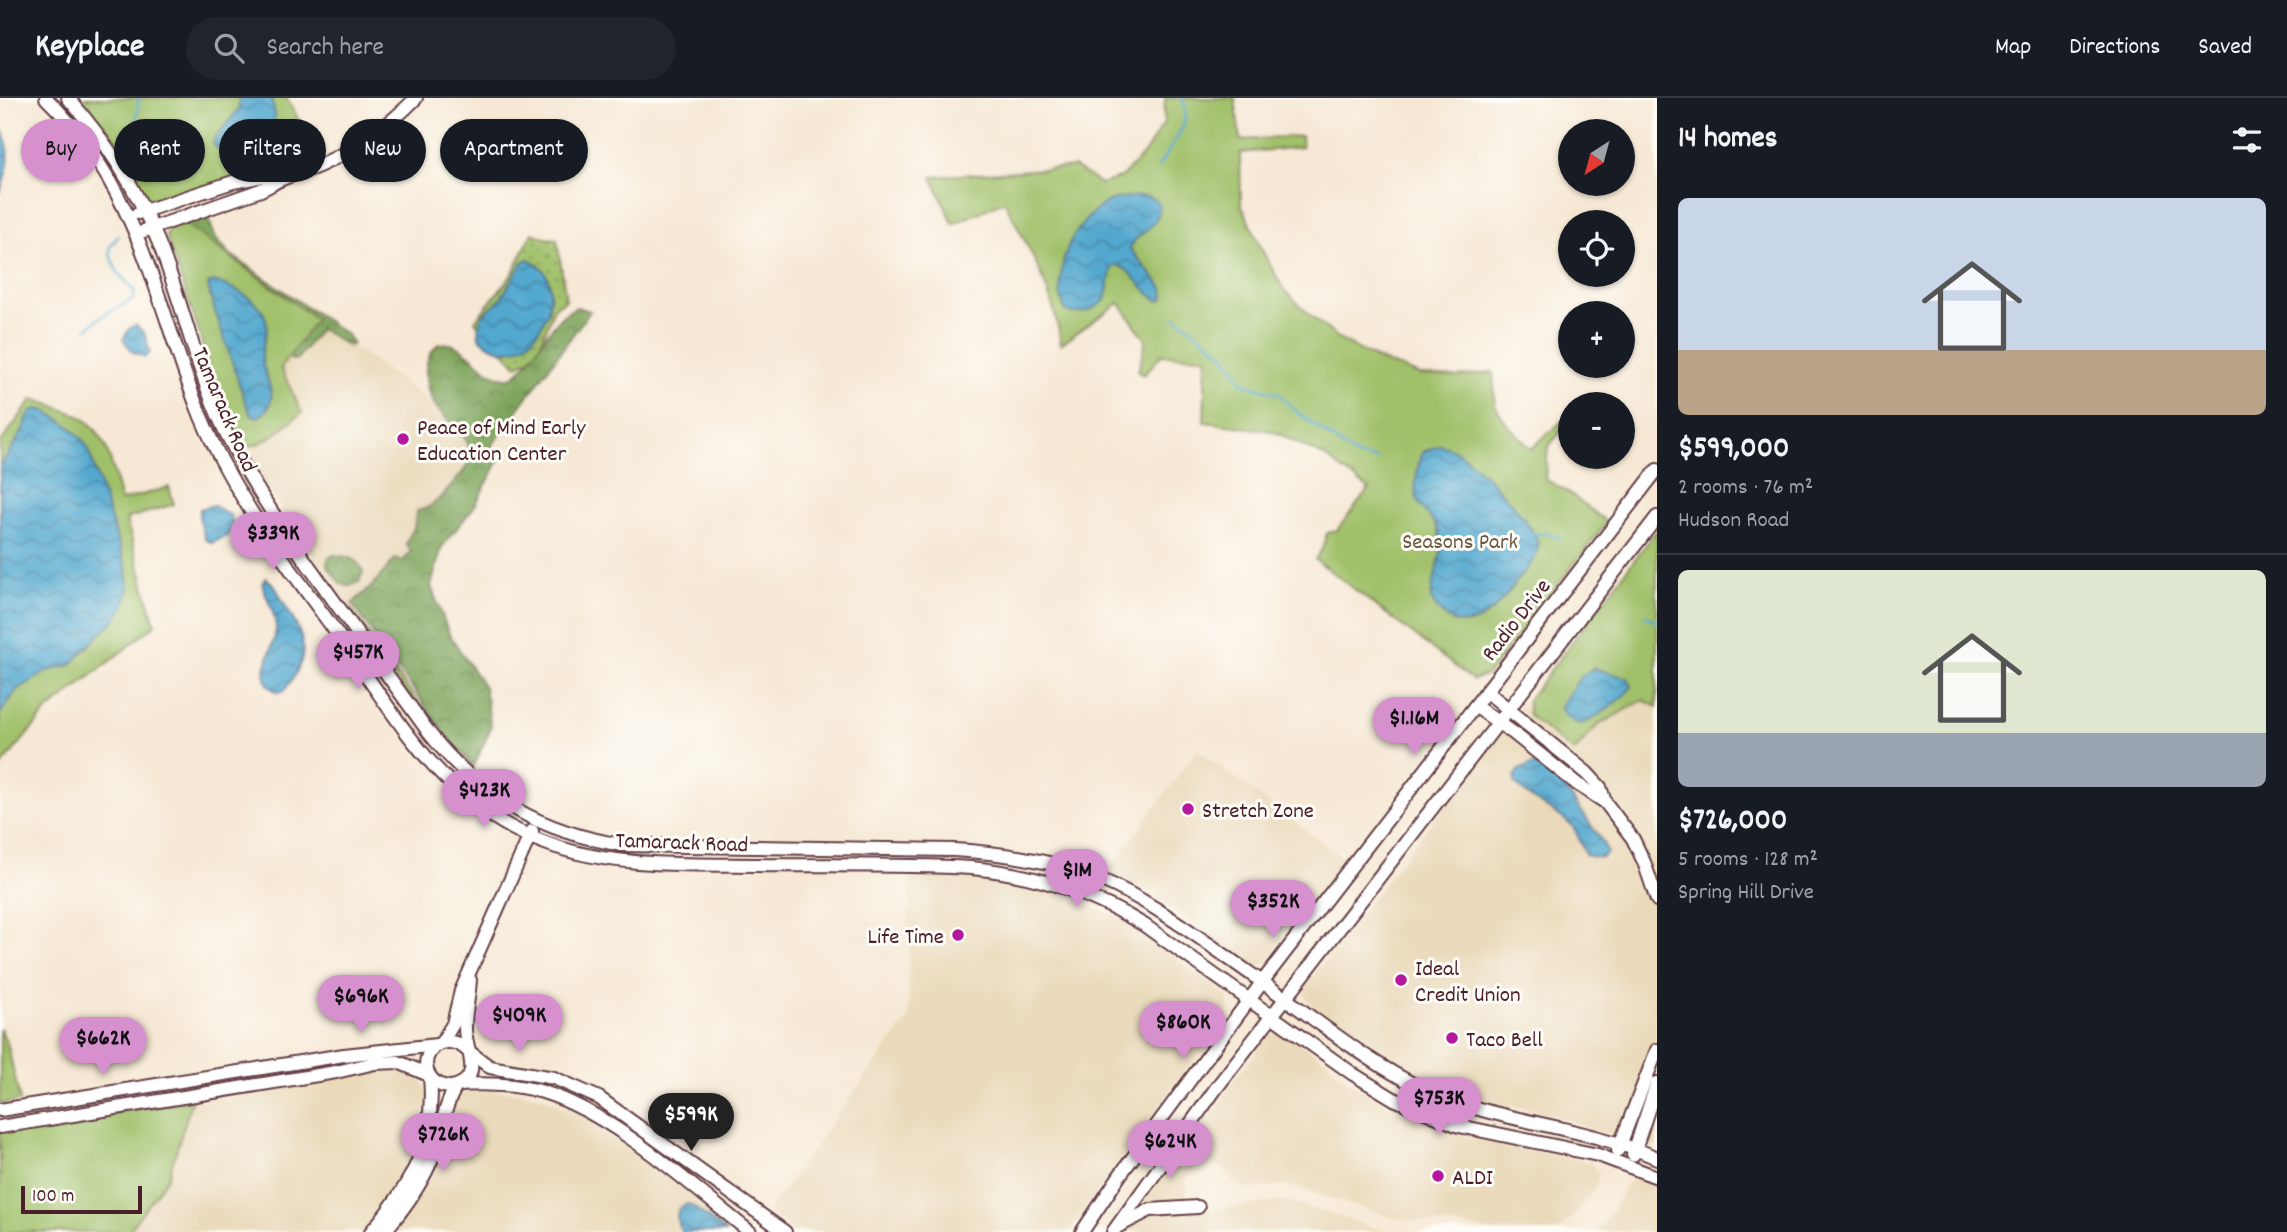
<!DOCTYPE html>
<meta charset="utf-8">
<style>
:root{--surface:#171b24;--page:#20242c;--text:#f1f3f6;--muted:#9ea1a6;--line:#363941;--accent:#d690ce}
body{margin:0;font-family:Dekko,sans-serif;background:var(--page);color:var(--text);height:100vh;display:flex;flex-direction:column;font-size:26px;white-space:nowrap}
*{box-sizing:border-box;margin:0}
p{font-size:23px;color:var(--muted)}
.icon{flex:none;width:38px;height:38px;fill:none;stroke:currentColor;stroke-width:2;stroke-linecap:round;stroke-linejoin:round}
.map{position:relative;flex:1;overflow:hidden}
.sheet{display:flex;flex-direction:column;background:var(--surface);width:630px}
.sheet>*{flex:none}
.guide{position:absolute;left:21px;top:21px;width:665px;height:63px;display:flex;gap:14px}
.needle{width:46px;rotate:216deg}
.buttons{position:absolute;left:1558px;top:21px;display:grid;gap:14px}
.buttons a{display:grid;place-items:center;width:77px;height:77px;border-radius:50%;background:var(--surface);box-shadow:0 2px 5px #0004;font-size:35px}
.scale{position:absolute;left:21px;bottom:18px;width:121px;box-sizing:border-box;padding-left:7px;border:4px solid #4a1f2b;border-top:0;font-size:19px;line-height:24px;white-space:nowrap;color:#4a1f2b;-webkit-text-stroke:5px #fdfcf7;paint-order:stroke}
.price{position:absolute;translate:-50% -60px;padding:0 16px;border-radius:24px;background:var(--accent);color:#111;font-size:23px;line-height:46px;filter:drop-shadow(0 2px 4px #0008)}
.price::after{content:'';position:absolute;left:50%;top:42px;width:21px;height:16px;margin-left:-10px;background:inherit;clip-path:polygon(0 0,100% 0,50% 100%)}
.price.on{background:#222;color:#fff}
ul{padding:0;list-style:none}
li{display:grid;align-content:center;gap:14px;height:371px;padding:0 21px}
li+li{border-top:2px solid var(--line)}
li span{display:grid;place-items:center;height:217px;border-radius:10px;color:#555}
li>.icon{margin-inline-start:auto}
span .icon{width:126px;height:126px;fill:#fffc;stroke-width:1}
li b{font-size:30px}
h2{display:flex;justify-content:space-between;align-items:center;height:84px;padding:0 21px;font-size:30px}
.pill{padding:0 24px;border-radius:32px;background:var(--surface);box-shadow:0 2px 5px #0004;font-size:24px;line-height:63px}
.pill.on{background:var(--accent);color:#111}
header{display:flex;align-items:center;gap:42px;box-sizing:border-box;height:98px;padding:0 35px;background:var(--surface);border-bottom:2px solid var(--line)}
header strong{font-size:33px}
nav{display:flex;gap:38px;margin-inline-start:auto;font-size:24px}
.search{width:490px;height:63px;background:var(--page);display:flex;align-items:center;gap:18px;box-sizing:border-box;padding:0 24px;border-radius:38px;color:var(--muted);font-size:26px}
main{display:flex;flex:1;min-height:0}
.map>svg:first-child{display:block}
.built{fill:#ead9ba}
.grass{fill:url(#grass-dots);stroke:#75704a;stroke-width:2}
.forest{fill:url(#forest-crowns);stroke:#656244;stroke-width:2}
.park{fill:#a0c069;stroke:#75704a;stroke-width:2}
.water{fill:url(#water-waves);stroke:#4e647d;stroke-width:2}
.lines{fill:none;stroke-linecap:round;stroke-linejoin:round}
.stream{stroke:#52a8cf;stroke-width:2.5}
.secondary-casing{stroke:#643d44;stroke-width:16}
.secondary{stroke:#fff;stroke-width:12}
.poi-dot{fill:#b5179e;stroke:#fdfcf7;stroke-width:2.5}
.labels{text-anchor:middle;stroke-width:6;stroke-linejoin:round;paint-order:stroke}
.street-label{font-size:23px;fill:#4a1f2b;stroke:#fdfcf7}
.poi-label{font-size:23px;fill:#4a1f2b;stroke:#fdfcf7;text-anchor:start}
.park-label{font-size:23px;fill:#685741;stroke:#fdfcf7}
</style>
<header>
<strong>Keyplace</strong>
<div class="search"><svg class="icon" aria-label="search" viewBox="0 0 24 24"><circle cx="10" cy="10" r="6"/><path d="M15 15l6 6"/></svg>Search here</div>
<nav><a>Map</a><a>Directions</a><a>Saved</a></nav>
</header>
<main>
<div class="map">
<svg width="1657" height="1134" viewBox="0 0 1657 1134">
<defs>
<pattern id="grass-dots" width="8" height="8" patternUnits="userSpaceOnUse" patternTransform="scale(1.75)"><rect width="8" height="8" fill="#a0c069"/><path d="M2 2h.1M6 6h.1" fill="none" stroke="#849b57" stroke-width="1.8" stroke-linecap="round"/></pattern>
<pattern id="forest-crowns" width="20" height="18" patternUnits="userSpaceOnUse" patternTransform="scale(1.75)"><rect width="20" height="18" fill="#80a65d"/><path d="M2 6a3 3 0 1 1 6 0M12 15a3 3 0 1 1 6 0" fill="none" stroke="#6b874d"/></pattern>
<pattern id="water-waves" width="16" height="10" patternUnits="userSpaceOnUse" patternTransform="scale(1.75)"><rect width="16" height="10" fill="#52a8cf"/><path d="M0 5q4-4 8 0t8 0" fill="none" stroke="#4688a8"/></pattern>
</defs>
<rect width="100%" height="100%" fill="#fdfcf7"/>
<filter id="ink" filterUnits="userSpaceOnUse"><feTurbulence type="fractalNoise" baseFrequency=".0143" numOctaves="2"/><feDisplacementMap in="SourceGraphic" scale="14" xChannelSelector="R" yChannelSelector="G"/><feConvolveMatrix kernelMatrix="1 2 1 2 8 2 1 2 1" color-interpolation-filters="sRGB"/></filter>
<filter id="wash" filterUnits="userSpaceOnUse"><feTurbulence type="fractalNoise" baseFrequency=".00686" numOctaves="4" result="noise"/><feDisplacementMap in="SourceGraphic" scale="28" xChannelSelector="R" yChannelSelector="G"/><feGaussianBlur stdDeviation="1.57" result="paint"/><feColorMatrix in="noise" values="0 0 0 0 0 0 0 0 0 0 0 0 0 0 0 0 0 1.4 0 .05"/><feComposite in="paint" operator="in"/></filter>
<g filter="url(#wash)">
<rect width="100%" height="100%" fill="#f6e8d4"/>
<g class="built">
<path d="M 316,221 L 491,349 L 360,530 L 332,490 L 308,450 L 237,345 L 246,350 L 258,346 L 277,335 L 302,315 L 281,270 Z"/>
<path d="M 1535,590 L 1528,604 L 1529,617 L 1574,653 L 1597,628 L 1643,601 L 1657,609 L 1657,1049 L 1588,1030 L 1565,1020 L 1514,1008 L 1487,1007 L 1447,994 L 1413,980 L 1311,907 L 1306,899 L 1305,890 L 1309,883 Z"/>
<path d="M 1197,652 L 1345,761 L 1267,863 L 1260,868 L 1248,867 L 1160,801 L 1136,788 L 1105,778 Z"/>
<path d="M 910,773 L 943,773 L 1017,781 L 1125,821 L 1153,839 L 1169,856 L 1221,893 L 1227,900 L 1229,910 L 1226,918 L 1068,1134 L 793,1134 L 767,1114 L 908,921 Z"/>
<path d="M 1278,934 L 1284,935 L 1329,965 L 1350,985 L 1400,1015 L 1422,1020 L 1472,1041 L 1590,1064 L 1599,1075 L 1596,1088 L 1578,1114 L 1556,1134 L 1491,1134 L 1468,1129 L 1393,1120 L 1299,1090 L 1279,1088 L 1245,1091 L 1234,1085 L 1221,1068 L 1206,1066 L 1194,1070 L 1186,1083 L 1186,1096 L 1196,1112 L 1233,1110 L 1273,1104 L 1292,1104 L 1388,1134 L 1127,1134 L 1137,1112 L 1193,1036 L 1267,939 Z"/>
<path d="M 395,969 L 406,973 L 423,985 L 428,996 L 416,1065 L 366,1134 L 128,1134 L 168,1079 L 192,1003 L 373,970 Z"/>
<path d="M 492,992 L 520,994 L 544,1000 L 580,1016 L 646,1065 L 691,1094 L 742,1134 L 389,1134 L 457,997 L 464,994 Z"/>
<path d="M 1635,1079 L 1646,1080 L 1657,1086 L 1657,1134 L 1597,1134 L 1615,1109 L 1626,1087 Z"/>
</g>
<g class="grass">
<path d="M 532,135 L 545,140 L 557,141 L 566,202 L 554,210 L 536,259 L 516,267 L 475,223 L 512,176 Z"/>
<path d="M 350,510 L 442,638 L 473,670 L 472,673 C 425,628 390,571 352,519 Z"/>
</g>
<g class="forest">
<path d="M 206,115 L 216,141 L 230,156 L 347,237 L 353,246 L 348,248 L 320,231 L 297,261 L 292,262 L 285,258 L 179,123 Z"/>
<path d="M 577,209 L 590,213 L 491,349 L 502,357 L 474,409 L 442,449 L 431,488 L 449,536 L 484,589 L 491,629 L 474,668 L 446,637 L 352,506 L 372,488 L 395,461 L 403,463 L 411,454 L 406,445 L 414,430 L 417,413 C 432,411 441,399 451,388 C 459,379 470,369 470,356 C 471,328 424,320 426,274 C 426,262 430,253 439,246 C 470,241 481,283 511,280 C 538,262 548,220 577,209 Z"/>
<path d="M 333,457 C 346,457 359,462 363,474 L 359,484 L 350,488 L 340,485 L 327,467 L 328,461 Z"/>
</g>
<g class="park">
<path d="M 68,0 L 287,0 L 322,67 L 278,82 L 268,77 L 145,113 Z"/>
<path d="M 1165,0 L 1235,0 L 1240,42 L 1301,38 L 1302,49 L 1240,55 L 1241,106 L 1264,156 L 1284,192 L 1311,218 L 1342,243 L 1377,261 L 1420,277 L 1457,279 L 1493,274 L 1495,307 L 1506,325 L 1531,351 L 1562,323 L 1567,327 L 1548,349 L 1545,381 L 1569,395 L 1607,424 L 1488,576 L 1473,582 L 1315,461 L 1322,451 L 1327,435 L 1337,432 L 1369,391 L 1324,358 L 1273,333 L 1204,324 L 1206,259 L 1161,257 L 1144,277 L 1138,274 L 1146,242 L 1119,205 L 1061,246 C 1054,193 1029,150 1004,103 L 953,126 L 932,79 L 1074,69 L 1101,86 L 1122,79 L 1143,57 L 1164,25 Z"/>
<path d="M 181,123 L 316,221 L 281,270 L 302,315 C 286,325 256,359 237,345 L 216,297 L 197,228 L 166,138 L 170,127 Z"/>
<path d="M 33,301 C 48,306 65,311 79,318 C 109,334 113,374 121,403 L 169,389 L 174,406 L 126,421 L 155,527 L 47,613 L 0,669 L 0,345 Z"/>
<path d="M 1657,432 L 1657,609 L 1643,602 L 1597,628 L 1574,654 L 1530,619 L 1528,614 L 1528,602 Z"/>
<path d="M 0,930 L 8,948 L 20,1003 L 0,1006 Z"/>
<path d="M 192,1002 L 168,1079 L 128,1134 L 0,1134 L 0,1033 Z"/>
</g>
<g class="water">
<path d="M 239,0 L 271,0 C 275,13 278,23 268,33 L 223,52 L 216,50 L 213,45 L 215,40 L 239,11 Z"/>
<path d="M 0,29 C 14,53 9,69 0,94 Z"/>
<path d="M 1144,98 L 1156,102 L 1160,108 C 1157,134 1135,134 1130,151 L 1163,190 L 1164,200 L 1159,203 C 1142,194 1133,171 1117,167 L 1112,170 L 1105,202 C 1095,211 1079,219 1066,213 C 1055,196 1062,162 1070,144 C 1077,131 1093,112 1107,104 C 1117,99 1132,99 1144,98 Z"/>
<path d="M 528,161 C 581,181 529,289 479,239 L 478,229 L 482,218 L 501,200 L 522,165 Z"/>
<path d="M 214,183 C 232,189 255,199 264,216 C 272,231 261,244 262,259 C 263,280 285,303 258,319 L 251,317 L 245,303 L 211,201 L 208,186 Z"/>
<path d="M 136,227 L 145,236 L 150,255 L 145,259 L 133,254 L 123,241 L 130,230 Z"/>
<path d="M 40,311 C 57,317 79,334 88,350 L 127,472 C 130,491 129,503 117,519 L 70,567 L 48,573 L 17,592 L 0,616 L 0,369 L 22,334 L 28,318 L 33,312 Z"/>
<path d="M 1440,347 C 1447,349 1453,351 1459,355 C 1477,367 1538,428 1538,448 C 1537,464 1524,472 1516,484 C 1494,517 1460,549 1431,501 C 1431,483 1443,459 1441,446 C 1438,420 1427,421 1418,403 C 1412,392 1418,366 1423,354 Z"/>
<path d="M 213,407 L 230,417 L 233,424 L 228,437 L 212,445 L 205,441 L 199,419 L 200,411 Z"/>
<path d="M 266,480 C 276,486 279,497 285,507 C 307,543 311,557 284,593 L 278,594 C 249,582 277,550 276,529 C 276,514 265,499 262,485 Z"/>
<path d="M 1593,570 L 1628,580 L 1632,588 C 1626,598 1588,627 1578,626 L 1564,617 L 1560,608 L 1580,580 Z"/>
<path d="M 1534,666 C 1559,677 1575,704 1590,726 C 1596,735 1604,743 1607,754 C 1603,763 1595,759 1586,757 C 1579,747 1580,735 1571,727 C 1554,711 1530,704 1515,685 L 1515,679 L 1518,672 Z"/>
<path d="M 687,1106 L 691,1107 L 726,1134 L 681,1134 L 677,1118 L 679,1110 Z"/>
</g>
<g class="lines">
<g class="stream">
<path d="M 139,0 C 136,20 134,36 144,55"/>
<path d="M 1158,69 C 1169,50 1195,24 1182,0"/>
<path d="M 1175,218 L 1225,257 L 1243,285 L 1279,296 L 1293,311 L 1356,358 L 1377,361"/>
<path d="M 87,231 L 99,220 L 133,201 L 135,194 L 118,175 L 110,157 L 110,149 L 118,138"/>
<path d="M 1533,436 L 1549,436 L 1560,440"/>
<path d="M 1645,517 L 1657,524"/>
</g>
</g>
</g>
<g filter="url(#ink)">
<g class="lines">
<defs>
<g id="secondary">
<path d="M 46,0 C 137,89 153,193 196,306 C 229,393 287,466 341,541 C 377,591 410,648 456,690 C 545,772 643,766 755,767 C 827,768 899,766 971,770 C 1034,776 1090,794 1144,827 L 1353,976 L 1394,1001 L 1459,1028 L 1598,1057 L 1657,1079"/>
<path d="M 68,0 C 106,43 136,89 158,143 C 183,205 196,272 225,333 C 253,389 288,439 324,489 C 359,538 395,587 430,636 C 481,700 541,734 622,747 L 954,752 C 1005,755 1057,763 1104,783 C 1143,800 1178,825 1213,849 C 1246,873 1280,896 1312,920 C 1347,945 1380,970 1419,989 C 1494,1025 1581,1026 1657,1060"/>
<path d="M 138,115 L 233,84 L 268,77 L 278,82"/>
<path d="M 144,133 L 258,93 C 267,90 274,84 282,81 C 295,75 310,73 323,66 C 357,50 390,27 416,0"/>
<path d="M 1486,593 L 1587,675 L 1600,689 L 1605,704"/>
<path d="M 1475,608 L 1512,634 L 1577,686 L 1605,704 L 1633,741 L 1644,764 L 1657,802"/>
<path d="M 442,944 L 453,926 L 461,893 L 532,733"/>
<path d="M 467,952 C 440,928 411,964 435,984 C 441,988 449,990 456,988 C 484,979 465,950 465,931 C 465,914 469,898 470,882"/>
<path d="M 468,953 L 490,969 L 554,980 L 599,1000 L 785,1134"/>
<path d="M 459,987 C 487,985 515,986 543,994 C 614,1016 691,1088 750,1134"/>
<path d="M 0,1012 L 344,957 L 437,947"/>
<path d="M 0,1029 L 336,974 L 375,965 L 398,964 L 429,977"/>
<path d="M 1618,1052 L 1657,952"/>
<path d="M 1633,1057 L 1657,985"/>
<path d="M 1119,1128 L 1150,1112 L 1198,1109"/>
<path d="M 371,1134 C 412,1086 436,1043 430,979"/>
<path d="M 384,1134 C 403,1112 424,1083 434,1055 C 442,1031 443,1011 456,988"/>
<path d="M 1082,1134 L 1120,1077 L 1269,875 L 1657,372"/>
<path d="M 1113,1134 L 1217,989 L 1657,419"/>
</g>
</defs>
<use href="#secondary" class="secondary-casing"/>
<use href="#secondary" class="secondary"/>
</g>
</g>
<g class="poi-dot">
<circle cx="403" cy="341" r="7"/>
<circle cx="1188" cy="711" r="7"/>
<circle cx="958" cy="837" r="7"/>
<circle cx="1401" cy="882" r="7"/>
<circle cx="1452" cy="940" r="7"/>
<circle cx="1438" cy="1078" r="7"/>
</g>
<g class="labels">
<g class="street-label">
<text transform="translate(226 311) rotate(67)" y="8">Tamarack Road</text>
<text transform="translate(1515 521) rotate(-52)" y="8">Radio Drive</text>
<text transform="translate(682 743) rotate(2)" y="8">Tamarack Road</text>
</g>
<g class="poi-label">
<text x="417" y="336">Peace of Mind Early<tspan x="417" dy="26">Education Center</tspan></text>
<text x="1202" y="719">Stretch Zone</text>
<text x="944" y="845" text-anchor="end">Life Time</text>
<text x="1415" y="877">Ideal<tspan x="1415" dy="26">Credit Union</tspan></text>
<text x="1466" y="948">Taco Bell</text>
<text x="1452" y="1086">ALDI</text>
</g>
<g class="park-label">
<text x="1460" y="450">Seasons Park</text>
</g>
</g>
</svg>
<div class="buttons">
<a><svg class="needle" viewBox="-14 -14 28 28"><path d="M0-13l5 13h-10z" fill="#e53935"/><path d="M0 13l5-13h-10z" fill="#9ea1a6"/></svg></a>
<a><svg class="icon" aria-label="locate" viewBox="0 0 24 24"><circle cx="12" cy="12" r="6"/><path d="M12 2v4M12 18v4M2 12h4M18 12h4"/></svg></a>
<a>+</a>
<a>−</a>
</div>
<div class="scale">100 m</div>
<b class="price" style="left:273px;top:474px">$339K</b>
<b class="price" style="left:358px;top:593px">$457K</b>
<b class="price" style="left:1414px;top:659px">$1.16M</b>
<b class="price" style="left:484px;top:731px">$423K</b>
<b class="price" style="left:1077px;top:811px">$1M</b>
<b class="price" style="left:1273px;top:842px">$352K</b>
<b class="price" style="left:361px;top:937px">$696K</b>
<b class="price" style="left:519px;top:956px">$409K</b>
<b class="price" style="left:1183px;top:963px">$860K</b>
<b class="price" style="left:103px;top:979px">$662K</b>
<b class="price" style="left:1439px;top:1039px">$753K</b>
<b class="price on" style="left:691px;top:1055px">$599K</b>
<b class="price" style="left:443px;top:1075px">$726K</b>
<b class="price" style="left:1170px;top:1082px">$624K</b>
<div class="guide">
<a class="pill on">Buy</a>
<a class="pill">Rent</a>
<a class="pill">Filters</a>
<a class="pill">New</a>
<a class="pill">Apartment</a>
</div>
</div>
<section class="sheet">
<h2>14 homes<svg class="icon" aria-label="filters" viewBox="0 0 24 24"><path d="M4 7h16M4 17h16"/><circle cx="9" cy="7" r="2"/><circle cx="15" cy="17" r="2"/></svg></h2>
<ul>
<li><span style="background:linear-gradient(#c9d6e8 70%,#b9a48a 0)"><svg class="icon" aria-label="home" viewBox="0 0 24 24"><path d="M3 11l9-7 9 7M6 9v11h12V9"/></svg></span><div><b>$599,000</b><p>2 rooms · 76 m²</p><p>Hudson Road</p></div></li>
<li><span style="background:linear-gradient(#dfe7d0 75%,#9aa5b1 0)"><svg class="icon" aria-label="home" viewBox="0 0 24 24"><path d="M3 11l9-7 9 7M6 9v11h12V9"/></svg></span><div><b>$726,000</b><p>5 rooms · 128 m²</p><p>Spring Hill Drive</p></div></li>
</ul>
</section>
</main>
